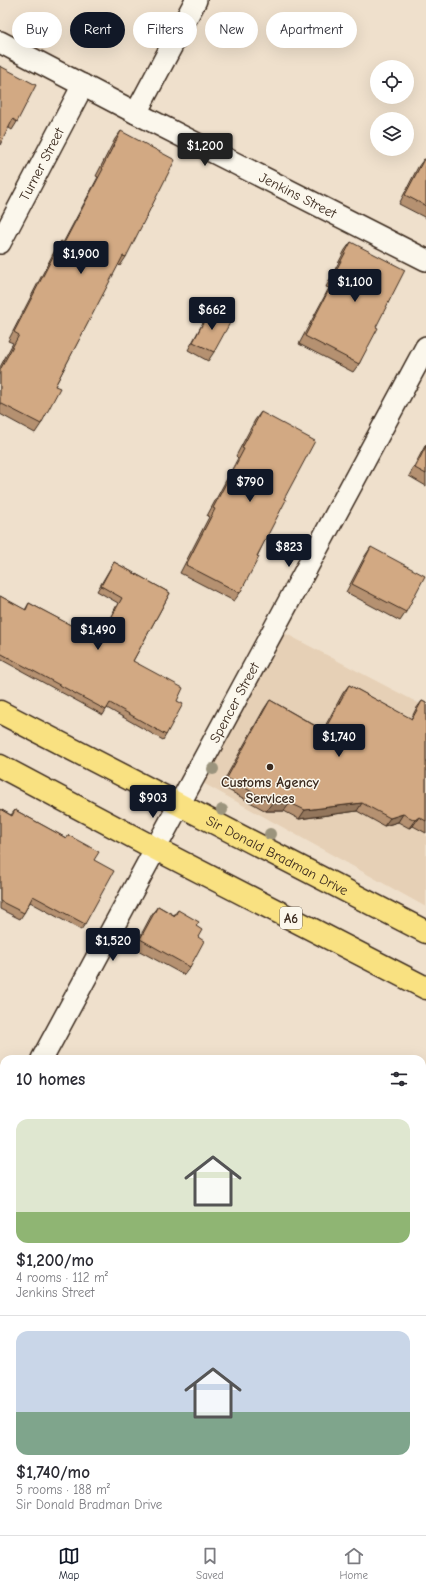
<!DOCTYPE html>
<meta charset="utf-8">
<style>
:root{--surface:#fff;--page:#f2f2f3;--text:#2b2b33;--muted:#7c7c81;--line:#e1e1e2;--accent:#111827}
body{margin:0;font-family:"Comic Neue",sans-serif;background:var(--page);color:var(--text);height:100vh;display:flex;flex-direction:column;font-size:15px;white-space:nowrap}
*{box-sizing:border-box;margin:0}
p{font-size:13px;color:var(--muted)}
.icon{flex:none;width:22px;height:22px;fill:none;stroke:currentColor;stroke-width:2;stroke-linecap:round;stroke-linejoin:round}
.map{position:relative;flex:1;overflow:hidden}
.details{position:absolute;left:0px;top:1055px;width:426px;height:480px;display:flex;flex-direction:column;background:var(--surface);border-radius:12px 12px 0 0;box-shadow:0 4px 16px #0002}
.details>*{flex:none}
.banner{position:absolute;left:12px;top:12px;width:402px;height:36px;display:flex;gap:8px}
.tools{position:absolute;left:370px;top:60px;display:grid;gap:8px}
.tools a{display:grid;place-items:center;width:44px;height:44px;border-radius:50%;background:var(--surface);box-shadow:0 4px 16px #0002;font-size:20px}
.price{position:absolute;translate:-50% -34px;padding:0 9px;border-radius:4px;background:var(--accent);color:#fff;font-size:13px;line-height:26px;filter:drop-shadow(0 1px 2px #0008)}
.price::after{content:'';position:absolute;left:50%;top:24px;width:12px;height:9px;margin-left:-6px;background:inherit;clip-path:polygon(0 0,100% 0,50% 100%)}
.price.current{background:#222;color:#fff}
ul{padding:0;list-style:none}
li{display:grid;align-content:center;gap:8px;height:212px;padding:0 16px}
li+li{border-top:1px solid var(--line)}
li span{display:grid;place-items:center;height:124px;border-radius:12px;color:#555}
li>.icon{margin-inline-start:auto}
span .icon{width:72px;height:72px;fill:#fffc;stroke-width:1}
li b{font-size:17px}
h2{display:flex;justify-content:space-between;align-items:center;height:48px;padding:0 16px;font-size:17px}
.pill{padding:0 14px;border-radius:18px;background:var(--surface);box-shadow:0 4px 16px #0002;font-size:14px;line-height:36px}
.pill.current{background:var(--accent);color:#fff}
.tabs{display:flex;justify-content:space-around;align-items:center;height:56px;border-top:1px solid var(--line);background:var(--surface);font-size:11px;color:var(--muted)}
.tabs a{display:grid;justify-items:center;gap:2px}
.tabs .current{color:var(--accent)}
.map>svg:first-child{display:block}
.built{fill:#e6d0b6}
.green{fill:#a9d999;stroke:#72825c}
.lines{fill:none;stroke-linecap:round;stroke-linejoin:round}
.minor-casing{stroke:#3b2a1e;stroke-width:24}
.primary-casing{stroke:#3b2a1e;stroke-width:25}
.minor{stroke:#fbf7ec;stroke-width:21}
.primary{stroke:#f9e181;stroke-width:22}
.tree{fill:#9b947d}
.wall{fill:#b59171;stroke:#3b2a1e}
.shaded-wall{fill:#93765c;stroke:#3b2a1e}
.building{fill:#d2a983;stroke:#3b2a1e}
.poi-dot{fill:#3b2a1e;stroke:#fbf7ec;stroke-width:1.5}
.labels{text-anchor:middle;stroke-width:3;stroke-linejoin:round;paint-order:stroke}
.shield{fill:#fbf7ec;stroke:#75685c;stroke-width:1}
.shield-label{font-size:13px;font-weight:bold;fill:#3b2a1e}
.street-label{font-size:14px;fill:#3b2a1e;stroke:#fbf7ec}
.poi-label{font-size:14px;font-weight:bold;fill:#3b2a1e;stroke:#fbf7ec}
</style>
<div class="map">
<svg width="426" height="1535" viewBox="0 0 426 1535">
<rect width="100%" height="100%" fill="#efe0cc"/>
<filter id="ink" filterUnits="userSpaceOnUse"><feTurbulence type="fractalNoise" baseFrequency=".025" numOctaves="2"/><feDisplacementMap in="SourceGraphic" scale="8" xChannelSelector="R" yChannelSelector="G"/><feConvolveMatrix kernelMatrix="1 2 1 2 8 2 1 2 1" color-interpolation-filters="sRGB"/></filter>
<g filter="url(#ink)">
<path class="built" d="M 275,628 L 426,707 L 426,907 L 194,778 Z"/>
<path class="green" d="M 0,1486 L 4,1488 L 4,1531 L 91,1531 L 99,1535 L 0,1535 Z"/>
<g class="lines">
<defs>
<g id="minor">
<path id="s1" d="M 0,42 L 136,113 L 426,260"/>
<path d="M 136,113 L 196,0"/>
<path id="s2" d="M 0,243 L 83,85"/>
<path id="s3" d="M 42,1059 L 426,347"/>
<path d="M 0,1138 L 4,1130"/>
<path d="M 422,1336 L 426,1339"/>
<path d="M 0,1445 L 4,1448"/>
<path d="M 164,1531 L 172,1535"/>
</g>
<g id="primary">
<path id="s4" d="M 0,712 L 426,932"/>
<path d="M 0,766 L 156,849 L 426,988"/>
<path d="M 422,1207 L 426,1199"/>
<path d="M 422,1301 L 426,1294"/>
<path d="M 241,1535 L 243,1531"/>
<path d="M 297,1535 L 299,1531"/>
</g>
</defs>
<use href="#minor" class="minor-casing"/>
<use href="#primary" class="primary-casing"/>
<use href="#minor" class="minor"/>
<use href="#primary" class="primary"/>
</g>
<g class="tree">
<circle cx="213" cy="769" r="6"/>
<circle cx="222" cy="810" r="6"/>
<circle cx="270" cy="834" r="6"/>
</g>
<g class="wall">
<path d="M 0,66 L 17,122 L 12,130 L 9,128 Z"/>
<path d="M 121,131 L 126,257 L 120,266 L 118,264 L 55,386 L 41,424 L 35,433 L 0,414 L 0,367 L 13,343 L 8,341 L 55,250 L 61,241 L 63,243 L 98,177 L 96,176 L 115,139 Z"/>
<path d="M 424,159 L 426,160 L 426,218 L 399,204 L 418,167 Z"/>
<path d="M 351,242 L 376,327 L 359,364 L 353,372 L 299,344 L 329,288 L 326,287 L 345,250 Z"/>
<path d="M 210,310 L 214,352 L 208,361 L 188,350 L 205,319 Z"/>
<path d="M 261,412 L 284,499 L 240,593 L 234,601 L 180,573 L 209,517 L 207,516 L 238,458 L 236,456 L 255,420 Z"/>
<path d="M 426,444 L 426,486 L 409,476 Z"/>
<path d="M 371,547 L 406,612 L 400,621 L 346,592 L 365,556 Z"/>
<path d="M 114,562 L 170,593 L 133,661 L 177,701 L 166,735 L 163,740 L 107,708 L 103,715 L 0,659 L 0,596 L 25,610 L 29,603 L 98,640 L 118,603 L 97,591 L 111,567 Z"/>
<path d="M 349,685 L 411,719 L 416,709 L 422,701 L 426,703 L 426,833 L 413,826 L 409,828 L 398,822 L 384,826 L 357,811 L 299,819 L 284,811 L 266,811 L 221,786 L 264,709 L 270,700 L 323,730 L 343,693 Z"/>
<path d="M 0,809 L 11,815 L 15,810 L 66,838 L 68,835 L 94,860 L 85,924 L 81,930 L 30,902 L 24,913 L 20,919 L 0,909 Z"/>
<path d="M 158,906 L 174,915 L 178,910 L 196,926 L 198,937 L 190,967 L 184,975 L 134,948 L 152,914 Z"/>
<path d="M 0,1341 L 4,1343 L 4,1393 L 0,1391 Z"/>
<path d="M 28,1531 L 125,1531 L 133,1535 L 26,1535 Z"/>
</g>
<g class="shaded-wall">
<path d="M 272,803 L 290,803 L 284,811 L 266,811 Z"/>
<path d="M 362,803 L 357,811 L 299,819 L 305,810 Z"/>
<path d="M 403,814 L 398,822 L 384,826 L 390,818 Z"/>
<path d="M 419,817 L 413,826 L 409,828 L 415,820 Z"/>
</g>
<g class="building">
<path d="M 0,66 L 36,85 L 17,122 L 13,119 L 0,145 Z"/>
<path d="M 121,131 L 175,160 L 126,257 L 123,256 L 55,386 L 60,388 L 41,424 L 0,403 L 0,370 L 19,335 L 14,332 L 61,241 L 64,243 L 103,169 L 102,168 Z"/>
<path d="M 424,159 L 426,160 L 426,206 L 405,195 Z"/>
<path d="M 351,242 L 405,270 L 376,327 L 378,328 L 359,364 L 305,336 L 334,280 L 332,278 Z"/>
<path d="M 210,310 L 231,321 L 214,352 L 193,342 Z"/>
<path d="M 261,412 L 315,441 L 284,499 L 286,500 L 257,556 L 259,557 L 240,593 L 186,565 L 215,509 L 213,508 L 244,449 L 242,448 Z"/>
<path d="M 426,446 L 426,474 L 415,468 Z"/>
<path d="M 371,547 L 425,576 L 406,612 L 352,584 Z"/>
<path d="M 114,562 L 170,593 L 133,661 L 183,688 L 177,701 L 183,704 L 166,735 L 110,703 L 106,710 L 0,653 L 0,596 L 26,610 L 29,603 L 99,640 L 122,598 L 101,586 Z"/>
<path d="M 349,685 L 412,719 L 422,701 L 426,703 L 426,821 L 419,817 L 415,820 L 403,814 L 390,818 L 362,803 L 305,810 L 290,803 L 272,803 L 227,778 L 270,700 L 324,731 Z"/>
<path d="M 0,809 L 12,816 L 15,810 L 66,838 L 68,835 L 99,852 L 94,860 L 114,871 L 85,924 L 33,896 L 24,913 L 0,901 Z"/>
<path d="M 158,906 L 175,916 L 178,910 L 199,922 L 196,926 L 202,930 L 198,937 L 204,941 L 190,967 L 140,939 Z"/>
<path d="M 0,1341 L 4,1343 L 4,1378 L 0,1376 Z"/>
<path d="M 40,1531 L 125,1531 L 133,1535 L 42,1535 Z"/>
</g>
</g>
<circle class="poi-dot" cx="270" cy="767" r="4"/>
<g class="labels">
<rect class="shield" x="280" y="907" width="22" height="22" rx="3"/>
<g class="shield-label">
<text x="291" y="923">A6</text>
</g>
<g class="street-label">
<text dy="5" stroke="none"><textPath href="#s2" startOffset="89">Turner Street</textPath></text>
<text dy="5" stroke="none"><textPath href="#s1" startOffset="335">Jenkins Street</textPath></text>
<text dy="5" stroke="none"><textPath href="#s3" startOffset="405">Spencer Street</textPath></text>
<text dy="5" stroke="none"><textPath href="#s4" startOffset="312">Sir Donald Bradman Drive</textPath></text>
</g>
<g class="poi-label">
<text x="270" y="787">Customs Agency<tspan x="270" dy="16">Services</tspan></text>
</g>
</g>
</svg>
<div class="tools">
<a><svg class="icon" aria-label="locate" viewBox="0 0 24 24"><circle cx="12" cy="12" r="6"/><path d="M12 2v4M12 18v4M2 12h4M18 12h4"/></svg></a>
<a><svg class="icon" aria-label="layers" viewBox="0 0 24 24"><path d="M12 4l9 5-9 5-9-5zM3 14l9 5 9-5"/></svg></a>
</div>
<b class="price current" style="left:205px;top:167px">$1,200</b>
<b class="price" style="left:81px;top:275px">$1,900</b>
<b class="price" style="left:355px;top:303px">$1,100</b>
<b class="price" style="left:212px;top:331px">$662</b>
<b class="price" style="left:250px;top:503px">$790</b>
<b class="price" style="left:289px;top:568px">$823</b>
<b class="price" style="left:98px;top:651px">$1,490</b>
<b class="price" style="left:339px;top:758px">$1,740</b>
<b class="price" style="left:153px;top:819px">$903</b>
<b class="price" style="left:113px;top:962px">$1,520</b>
<div class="banner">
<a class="pill">Buy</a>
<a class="pill current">Rent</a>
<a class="pill">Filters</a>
<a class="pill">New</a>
<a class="pill">Apartment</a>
</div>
<section class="details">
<h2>10 homes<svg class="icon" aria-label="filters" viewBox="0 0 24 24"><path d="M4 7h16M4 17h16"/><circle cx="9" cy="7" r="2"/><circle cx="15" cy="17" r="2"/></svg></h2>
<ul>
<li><span style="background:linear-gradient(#dfe7d0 75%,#8fb573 0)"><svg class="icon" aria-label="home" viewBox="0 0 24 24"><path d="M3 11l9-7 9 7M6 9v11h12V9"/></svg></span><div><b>$1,200/mo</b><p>4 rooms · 112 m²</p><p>Jenkins Street</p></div></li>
<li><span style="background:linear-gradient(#c9d6e8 65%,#7fa58c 0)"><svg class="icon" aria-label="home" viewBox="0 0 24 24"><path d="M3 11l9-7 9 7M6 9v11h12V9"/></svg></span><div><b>$1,740/mo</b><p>5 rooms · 188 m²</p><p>Sir Donald Bradman Drive</p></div></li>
</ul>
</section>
</div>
<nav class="tabs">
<a class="current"><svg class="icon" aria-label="map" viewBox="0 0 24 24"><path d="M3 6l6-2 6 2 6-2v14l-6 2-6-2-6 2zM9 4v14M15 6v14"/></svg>Map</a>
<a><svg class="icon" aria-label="saved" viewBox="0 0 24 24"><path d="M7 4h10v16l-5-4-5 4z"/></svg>Saved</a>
<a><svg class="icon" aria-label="home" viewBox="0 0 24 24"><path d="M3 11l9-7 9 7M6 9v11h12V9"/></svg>Home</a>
</nav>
